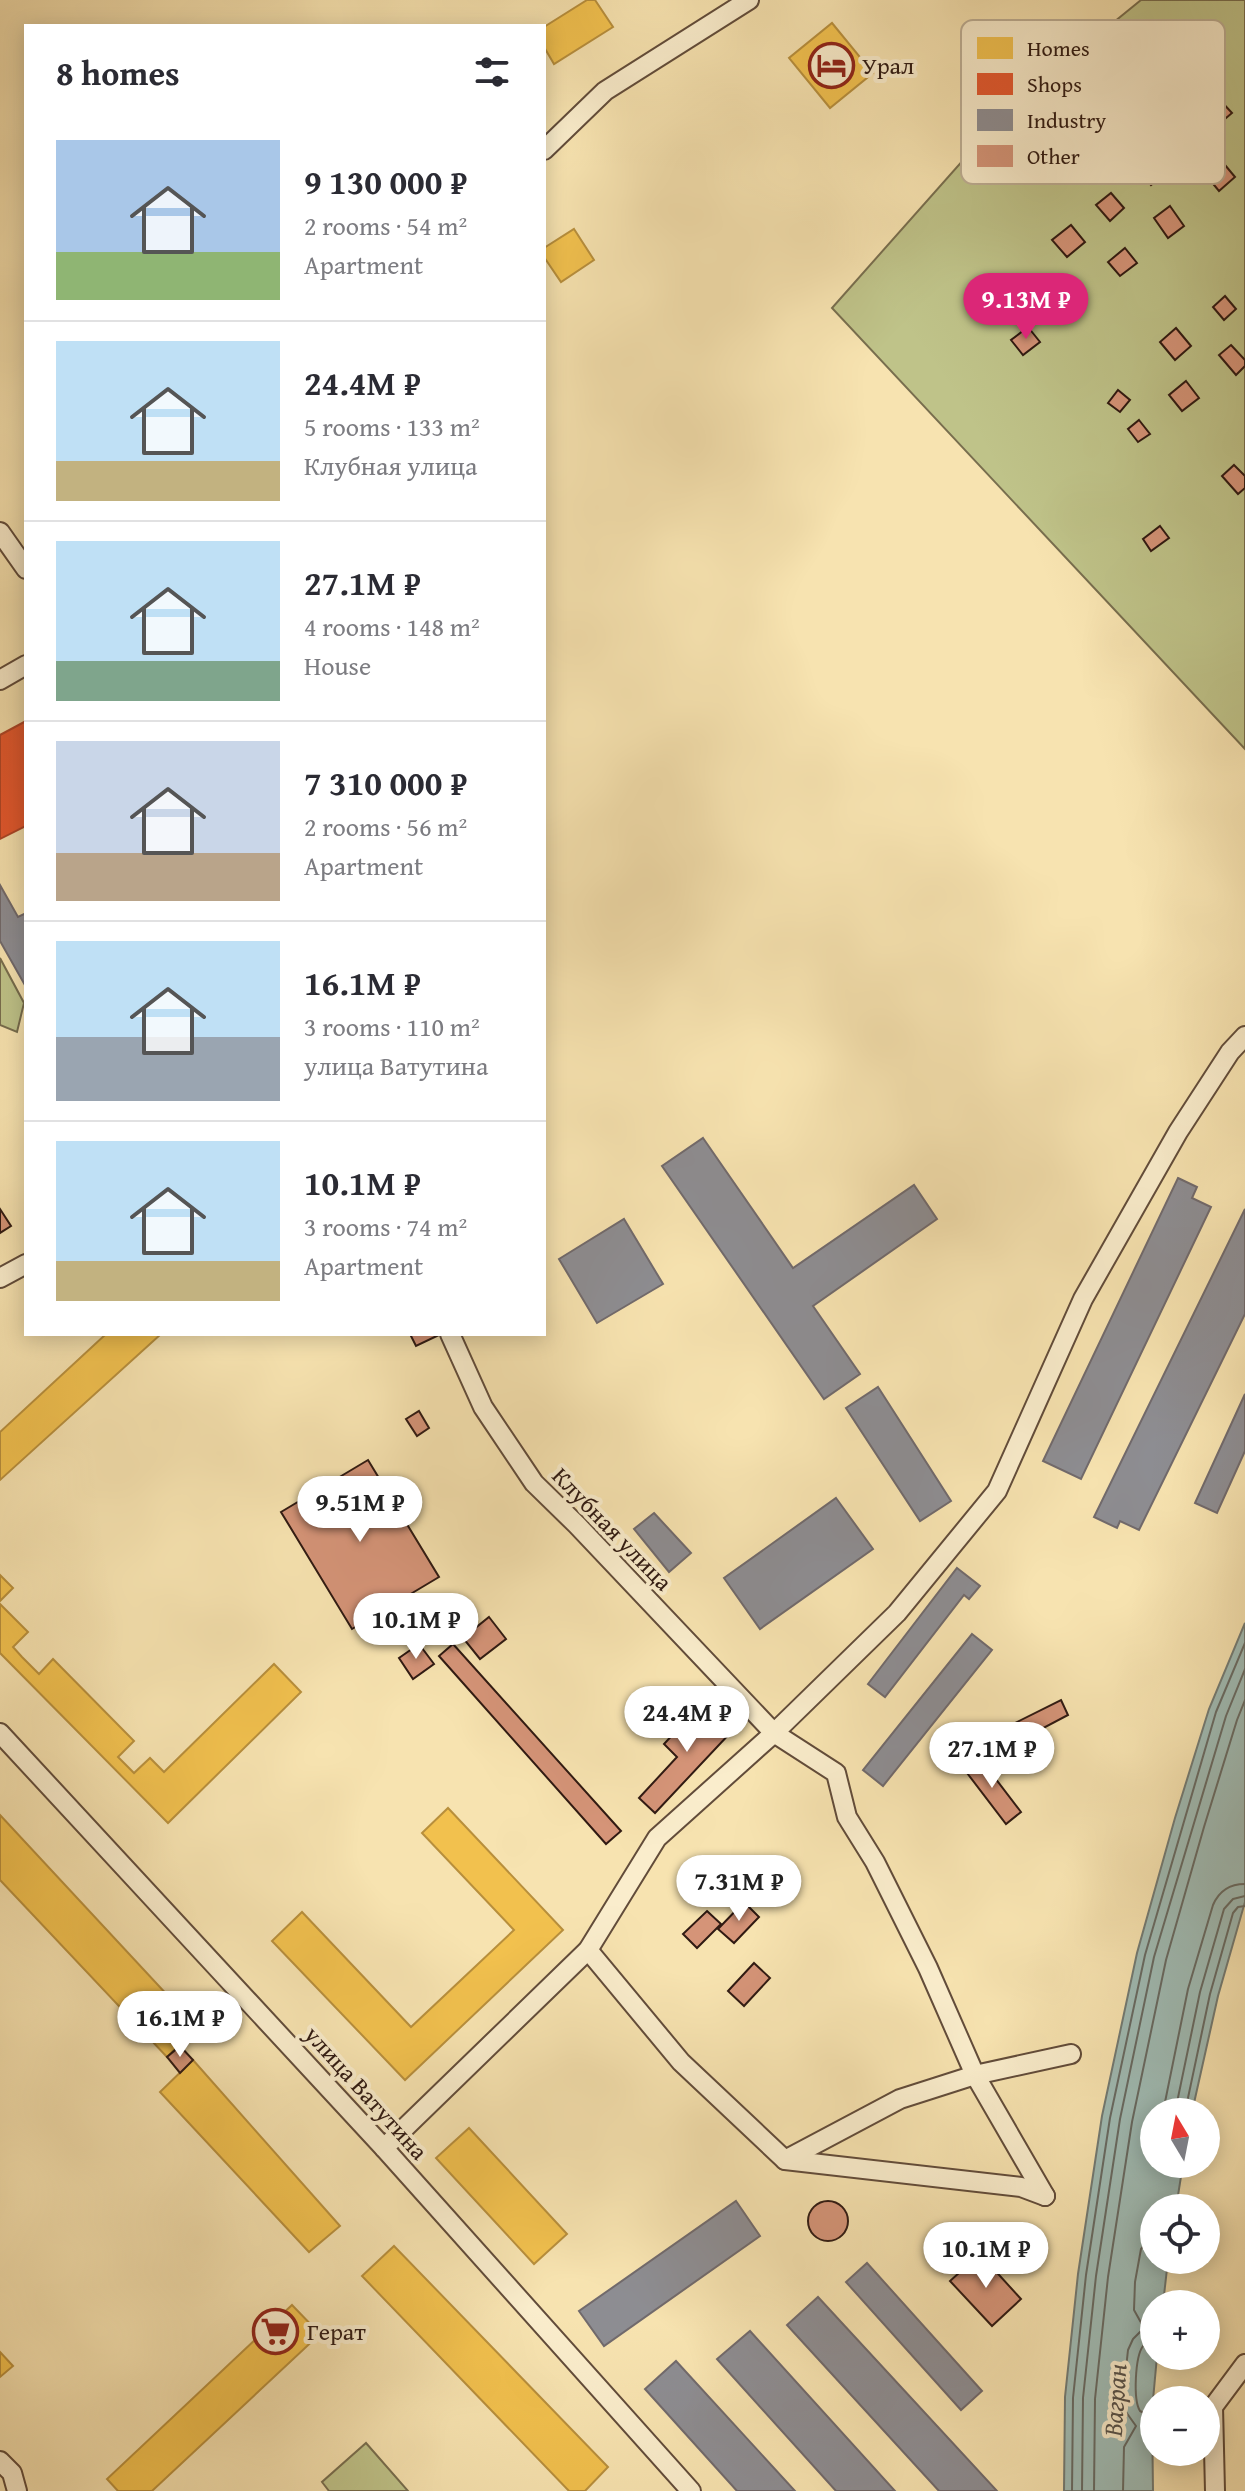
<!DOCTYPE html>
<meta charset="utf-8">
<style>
:root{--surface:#fff;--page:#f7f7f7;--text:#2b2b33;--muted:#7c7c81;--line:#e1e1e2;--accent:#db2777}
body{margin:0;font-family:"Gentium Book Plus",serif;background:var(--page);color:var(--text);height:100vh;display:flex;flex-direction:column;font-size:30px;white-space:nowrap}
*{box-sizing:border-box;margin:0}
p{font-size:26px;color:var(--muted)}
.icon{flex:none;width:44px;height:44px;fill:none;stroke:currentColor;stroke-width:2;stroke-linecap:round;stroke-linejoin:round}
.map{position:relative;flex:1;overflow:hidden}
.side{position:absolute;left:24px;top:24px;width:522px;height:1312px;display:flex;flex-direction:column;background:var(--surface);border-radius:0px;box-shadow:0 4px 20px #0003}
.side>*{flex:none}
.needle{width:52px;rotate:350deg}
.fabs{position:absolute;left:1140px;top:2098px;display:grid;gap:16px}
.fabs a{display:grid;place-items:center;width:80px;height:80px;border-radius:50%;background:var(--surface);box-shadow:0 4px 20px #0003;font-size:40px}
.price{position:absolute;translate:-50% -68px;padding:0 18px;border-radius:28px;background:#fff;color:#222;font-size:26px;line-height:52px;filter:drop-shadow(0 2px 4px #0008)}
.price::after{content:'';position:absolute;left:50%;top:48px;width:24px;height:18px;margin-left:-12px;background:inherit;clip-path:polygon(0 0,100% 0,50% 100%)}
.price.active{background:var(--accent);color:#fff}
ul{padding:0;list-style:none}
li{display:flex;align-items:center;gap:24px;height:200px;padding:0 32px}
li+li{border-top:2px solid var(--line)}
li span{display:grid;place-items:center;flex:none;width:224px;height:160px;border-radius:0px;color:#555}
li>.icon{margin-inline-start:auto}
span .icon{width:96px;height:96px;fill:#fffc;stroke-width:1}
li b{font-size:34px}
h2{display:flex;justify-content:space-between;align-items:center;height:96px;padding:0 32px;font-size:34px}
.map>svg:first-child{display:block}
.green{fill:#bfc389;stroke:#786e4e;stroke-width:2}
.water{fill:#a0bcb5;stroke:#737b74;stroke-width:2}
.homes{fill:#f2c14e;stroke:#b88f3c;stroke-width:2}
.shops{fill:#e4572e;stroke:#ae4526;stroke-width:2}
.industry{fill:#8d8d92;stroke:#716a6c;stroke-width:2}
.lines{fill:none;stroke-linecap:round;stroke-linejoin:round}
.shore{stroke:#686b64;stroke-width:2}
.building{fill:#d59478;stroke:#301a12;stroke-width:2}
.street-casing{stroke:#624c3a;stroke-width:22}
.street{stroke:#faedcc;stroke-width:18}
.labels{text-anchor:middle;stroke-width:8;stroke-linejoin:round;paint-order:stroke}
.poi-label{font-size:24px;fill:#301a12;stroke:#faedcc;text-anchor:start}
.street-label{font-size:24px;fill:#301a12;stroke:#faedcc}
.water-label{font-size:26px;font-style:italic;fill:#57534b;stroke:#faedcc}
.key{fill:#faedcc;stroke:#bdae94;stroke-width:2}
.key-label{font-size:22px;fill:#301a12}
</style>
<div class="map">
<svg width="1245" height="2491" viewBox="0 0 1245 2491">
<rect width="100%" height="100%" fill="#f7e3b0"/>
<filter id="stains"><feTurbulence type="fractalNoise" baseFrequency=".0025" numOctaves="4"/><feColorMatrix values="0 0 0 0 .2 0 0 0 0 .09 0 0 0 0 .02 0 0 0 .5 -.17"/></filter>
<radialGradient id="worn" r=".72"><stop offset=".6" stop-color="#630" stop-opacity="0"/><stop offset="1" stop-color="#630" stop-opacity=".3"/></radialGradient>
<g class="green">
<path d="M 1141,0 L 1245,0 L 1245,749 L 832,308 L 1012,105 Z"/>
<path d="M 0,958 L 24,1003 L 17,1032 L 0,1025 Z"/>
<path d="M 366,2443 L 408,2491 L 329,2491 L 322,2482 Z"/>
</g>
<path class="water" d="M 1245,1623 L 1245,1902 L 1218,1996 L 1192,2112 L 1154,2112 L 1154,2164 L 1183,2164 L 1176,2208 L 1154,2208 L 1154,2260 L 1168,2260 L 1163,2304 L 1154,2304 L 1154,2356 L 1157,2356 L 1152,2411 L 1153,2491 L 1064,2491 L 1065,2397 L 1078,2274 L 1102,2116 L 1137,1953 L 1175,1818 L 1209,1709 Z"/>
<g class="homes">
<path d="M 587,0 L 595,0 L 613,27 L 554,64 L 544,47 L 544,27 Z"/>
<path d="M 832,23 L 873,73 L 830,108 L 789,58 Z"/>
<path d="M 574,229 L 594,260 L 561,282 L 544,257 L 544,248 Z"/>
<path d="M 106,1334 L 161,1334 L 0,1480 L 0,1432 Z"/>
<path d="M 0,1575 L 13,1588 L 0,1601 Z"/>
<path d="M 0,1604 L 28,1632 L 13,1647 L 22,1657 L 39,1674 L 53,1659 L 134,1741 L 118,1757 L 134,1773 L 150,1758 L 164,1772 L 274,1664 L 301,1692 L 168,1823 L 0,1653 Z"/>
<path d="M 448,1808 L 563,1930 L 405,2080 L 272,1941 L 302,1912 L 411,2027 L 514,1930 L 422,1833 Z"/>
<path d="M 0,1815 L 197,2027 L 167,2057 L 0,1880 Z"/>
<path d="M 193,2060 L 340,2226 L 309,2252 L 160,2092 Z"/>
<path d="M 469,2128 L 567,2234 L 534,2264 L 436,2158 Z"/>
<path d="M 394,2246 L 608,2467 L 585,2491 L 569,2491 L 362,2276 Z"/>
<path d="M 292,2305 L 320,2334 L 152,2491 L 118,2491 L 107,2479 Z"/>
<path d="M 0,2352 L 13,2366 L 0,2377 Z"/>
</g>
<path class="shops" d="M 26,721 L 26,826 L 0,839 L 0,735 Z"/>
<g class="industry">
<path d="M 0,885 L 18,917 L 26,913 L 26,987 L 0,941 Z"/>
<path d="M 703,1138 L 793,1268 L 914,1185 L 937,1219 L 813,1306 L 860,1374 L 824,1399 L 662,1166 Z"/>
<path d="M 1178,1178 L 1197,1187 L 1192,1198 L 1211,1207 L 1081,1479 L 1043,1461 Z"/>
<path d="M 1245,1209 L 1245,1314 L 1139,1530 L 1120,1521 L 1117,1528 L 1094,1517 Z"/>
<path d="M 624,1219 L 663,1284 L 597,1323 L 559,1259 Z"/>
<path d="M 878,1387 L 951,1501 L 920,1521 L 846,1408 Z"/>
<path d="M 1245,1394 L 1245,1451 L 1217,1513 L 1195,1503 Z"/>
<path d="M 836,1498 L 873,1549 L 760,1629 L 724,1578 Z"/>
<path d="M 654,1513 L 691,1553 L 669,1572 L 634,1529 Z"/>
<path d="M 957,1568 L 980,1586 L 969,1599 L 964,1595 L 885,1697 L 868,1684 Z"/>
<path d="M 972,1634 L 992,1650 L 883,1786 L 863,1770 Z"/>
<path d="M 736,2201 L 760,2236 L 604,2346 L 579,2311 Z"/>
<path d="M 867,2263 L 982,2391 L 961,2410 L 846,2282 Z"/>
<path d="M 818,2297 L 997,2491 L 939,2491 L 787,2325 Z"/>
<path d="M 750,2331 L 895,2491 L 836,2491 L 717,2359 Z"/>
<path d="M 676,2361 L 795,2491 L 737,2491 L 645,2389 Z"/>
</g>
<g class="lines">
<g class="shore">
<path d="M 1163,2112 L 1188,1989 L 1213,1905 C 1219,1891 1230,1884 1245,1884"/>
<path d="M 1175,2112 L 1200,1992 L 1224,1909 L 1233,1899 L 1245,1896"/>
<path d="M 1185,2112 L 1210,1994 L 1233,1913 L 1238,1907 L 1245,1906"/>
<path d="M 1154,2339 C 1149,2341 1147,2341 1143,2346 C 1135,2357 1133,2400 1140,2411 L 1154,2418"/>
<path d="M 1072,2491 L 1073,2398 L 1086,2275 L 1110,2118 L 1145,1955 L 1216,1712 L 1245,1643"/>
<path d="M 1082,2491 L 1083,2398 L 1096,2276 L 1120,2119 L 1154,1957 L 1226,1716 L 1245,1669"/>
<path d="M 1094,2491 L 1095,2399 L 1108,2277 L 1132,2122 L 1166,1960 L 1204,1827 L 1237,1720 L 1245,1700"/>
<path d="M 1123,2491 L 1124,2447 L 1136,2426 L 1126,2412 L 1123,2396 L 1128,2350 L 1133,2339 L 1144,2328 L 1134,2310 L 1135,2282 L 1141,2249 L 1154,2234"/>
</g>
</g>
<g class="building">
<path d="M 1219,99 L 1232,113 L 1213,129 L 1201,115 Z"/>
<path d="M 1154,152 L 1169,170 L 1151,185 L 1136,167 Z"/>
<path d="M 1215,165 L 1219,170 L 1225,165 L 1235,177 L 1219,191 L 1205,174 Z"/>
<path d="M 1111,193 L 1124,208 L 1110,221 L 1096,205 Z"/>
<path d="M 1170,206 L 1184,226 L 1168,238 L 1154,218 Z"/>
<path d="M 1071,225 L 1085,242 L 1067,257 L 1052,240 Z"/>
<path d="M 1125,248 L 1137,263 L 1120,276 L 1108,262 Z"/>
<path d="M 1007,287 L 1020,303 L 1006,314 L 993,298 Z"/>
<path d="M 1225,296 L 1236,309 L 1224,320 L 1213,307 Z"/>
<path d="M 1028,327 L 1040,342 L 1023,355 L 1011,340 Z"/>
<path d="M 1176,328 L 1191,346 L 1175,360 L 1160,342 Z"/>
<path d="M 1231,345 L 1245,360 L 1245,366 L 1236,375 L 1219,355 Z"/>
<path d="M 1186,381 L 1199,398 L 1182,411 L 1169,395 Z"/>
<path d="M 1118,390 L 1130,400 L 1120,412 L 1108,403 Z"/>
<path d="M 1139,420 L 1150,434 L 1138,442 L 1128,429 Z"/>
<path d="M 1234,465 L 1245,476 L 1245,488 L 1238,494 L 1222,476 Z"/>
<path d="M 1160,526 L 1169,538 L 1151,551 L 1143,539 Z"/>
<path d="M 0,1209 L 11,1226 L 0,1233 Z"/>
<path d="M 410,1334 L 441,1334 L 416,1346 Z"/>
<path d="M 419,1411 L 429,1428 L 417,1436 L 406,1419 Z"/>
<path d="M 368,1460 L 439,1577 L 352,1629 L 281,1512 Z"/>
<path d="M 489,1617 L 506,1639 L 480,1659 L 463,1638 Z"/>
<path d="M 419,1644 L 434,1664 L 413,1679 L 399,1658 Z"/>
<path d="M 453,1644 L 621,1831 L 606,1844 L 439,1656 Z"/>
<path d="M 1061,1700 L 1068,1715 L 1017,1742 L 1009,1726 Z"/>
<path d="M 703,1702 L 733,1730 L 655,1813 L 639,1798 L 677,1757 L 664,1744 Z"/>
<path d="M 979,1757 L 1021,1812 L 1006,1824 L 964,1769 Z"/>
<path d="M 744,1902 L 759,1917 L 734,1943 L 718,1929 Z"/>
<path d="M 707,1911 L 721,1924 L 697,1948 L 683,1934 Z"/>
<path d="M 754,1963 L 770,1978 L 744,2006 L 728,1991 Z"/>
<path d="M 180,2046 L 193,2060 L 180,2073 L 167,2057 Z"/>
<circle cx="828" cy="2221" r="20"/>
<path d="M 980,2254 L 1021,2299 L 992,2326 L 950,2281 Z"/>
</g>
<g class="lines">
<defs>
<g id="street">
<path d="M 544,150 L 605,91 L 749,0"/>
<path d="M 0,532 L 26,569"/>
<path d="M 0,680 L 26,665"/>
<path d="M 0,1278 L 26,1264"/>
<path d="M 450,1334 L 483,1407 L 534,1483 L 577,1525 L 774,1733 L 836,1773 L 847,1817 L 875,1862 L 928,1968 L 975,2075 L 1045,2196"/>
<path d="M 0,1733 L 384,2148 L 691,2491"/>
<path d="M 588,1950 L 681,2062 L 785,2160 L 1021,2187 L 1045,2196"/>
<path d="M 384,2148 L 588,1950 L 657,1838 L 774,1733 L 897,1613 L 997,1491 L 1083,1299 L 1178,1132 L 1230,1052 L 1245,1036"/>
<path d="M 785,2160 L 900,2099 L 975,2075 L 1071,2054"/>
<path d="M 0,2461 L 12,2473 L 17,2491"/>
<path d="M 1215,2491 L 1213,2407 L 1245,2364"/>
</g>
</defs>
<use href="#street" class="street-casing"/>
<use href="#street" class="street"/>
</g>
<defs>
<symbol id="hotel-ring" viewBox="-11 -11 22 22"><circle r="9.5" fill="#faedcc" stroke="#8f2418" stroke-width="1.5"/><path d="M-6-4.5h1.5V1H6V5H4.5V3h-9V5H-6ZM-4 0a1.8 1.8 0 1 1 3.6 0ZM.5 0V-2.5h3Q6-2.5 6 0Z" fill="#8f2418"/></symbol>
<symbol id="supermarket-ring" viewBox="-11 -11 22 22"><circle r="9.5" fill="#faedcc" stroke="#8f2418" stroke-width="1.5"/><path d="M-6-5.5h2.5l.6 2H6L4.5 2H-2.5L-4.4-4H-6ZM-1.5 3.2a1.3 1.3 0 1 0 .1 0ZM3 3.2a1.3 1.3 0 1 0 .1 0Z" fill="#8f2418"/></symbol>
</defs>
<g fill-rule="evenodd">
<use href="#hotel-ring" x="806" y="40" width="51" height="51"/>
<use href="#supermarket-ring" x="250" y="2306" width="51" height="51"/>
</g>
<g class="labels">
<g class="poi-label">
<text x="862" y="74">Урал</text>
<text x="307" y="2340">Герат</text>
</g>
<g class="street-label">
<text transform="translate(612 1529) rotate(46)" y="8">Клубная улица</text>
<text transform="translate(366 2093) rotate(48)" y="8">улица Ватутина</text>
</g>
<g class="water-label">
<text transform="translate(1115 2400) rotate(-86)" y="9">Вагран</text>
</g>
</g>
<rect x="961" y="20" width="264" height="164" rx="12" class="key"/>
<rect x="977" y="37" width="36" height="22" fill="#f2c14e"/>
<rect x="977" y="73" width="36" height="22" fill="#e4572e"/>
<rect x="977" y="109" width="36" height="22" fill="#8d8d92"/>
<rect x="977" y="145" width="36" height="22" fill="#d59478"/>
<g class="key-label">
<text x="1027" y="56">Homes</text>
<text x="1027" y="92">Shops</text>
<text x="1027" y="128">Industry</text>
<text x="1027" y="164">Other</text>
</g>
<rect width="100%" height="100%" filter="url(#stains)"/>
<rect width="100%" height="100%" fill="url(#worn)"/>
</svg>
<div class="fabs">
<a><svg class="needle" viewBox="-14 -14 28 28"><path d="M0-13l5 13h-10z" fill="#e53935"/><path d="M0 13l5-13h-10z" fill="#7c7c81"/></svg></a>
<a><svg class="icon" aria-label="locate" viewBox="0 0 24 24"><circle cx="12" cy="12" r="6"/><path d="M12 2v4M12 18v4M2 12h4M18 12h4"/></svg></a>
<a>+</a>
<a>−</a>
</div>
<b class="price active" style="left:1026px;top:341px">9.13M ₽</b>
<b class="price" style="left:360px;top:1544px">9.51M ₽</b>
<b class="price" style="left:416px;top:1661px">10.1M ₽</b>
<b class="price" style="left:687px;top:1754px">24.4M ₽</b>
<b class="price" style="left:992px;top:1790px">27.1M ₽</b>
<b class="price" style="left:739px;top:1923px">7.31M ₽</b>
<b class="price" style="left:180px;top:2059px">16.1M ₽</b>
<b class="price" style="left:986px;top:2290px">10.1M ₽</b>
<section class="side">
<h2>8 homes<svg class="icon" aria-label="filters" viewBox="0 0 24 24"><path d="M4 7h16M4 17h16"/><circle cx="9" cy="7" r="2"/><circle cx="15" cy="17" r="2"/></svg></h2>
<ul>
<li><span style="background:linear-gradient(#a9c7e8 70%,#8fb573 0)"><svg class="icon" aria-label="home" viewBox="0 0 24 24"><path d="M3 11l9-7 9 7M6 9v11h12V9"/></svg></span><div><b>9 130 000 ₽</b><p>2 rooms · 54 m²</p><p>Apartment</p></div></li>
<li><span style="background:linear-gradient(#bfe0f5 75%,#c2b280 0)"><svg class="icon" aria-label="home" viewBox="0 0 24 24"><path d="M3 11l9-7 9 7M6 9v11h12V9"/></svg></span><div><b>24.4M ₽</b><p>5 rooms · 133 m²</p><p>Клубная улица</p></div></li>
<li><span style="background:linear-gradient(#bfe0f5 75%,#7fa58c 0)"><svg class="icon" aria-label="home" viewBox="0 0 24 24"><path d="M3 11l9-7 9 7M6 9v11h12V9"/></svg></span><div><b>27.1M ₽</b><p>4 rooms · 148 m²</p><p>House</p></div></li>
<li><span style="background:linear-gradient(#c9d6e8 70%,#b9a48a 0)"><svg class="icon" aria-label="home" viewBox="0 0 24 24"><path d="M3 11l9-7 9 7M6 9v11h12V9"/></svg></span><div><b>7 310 000 ₽</b><p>2 rooms · 56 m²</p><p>Apartment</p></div></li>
<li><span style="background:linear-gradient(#bfe0f5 60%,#9aa5b1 0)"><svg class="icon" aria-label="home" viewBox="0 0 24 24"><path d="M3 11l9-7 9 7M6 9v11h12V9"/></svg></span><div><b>16.1M ₽</b><p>3 rooms · 110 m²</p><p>улица Ватутина</p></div></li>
<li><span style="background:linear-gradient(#bfe0f5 75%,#c2b280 0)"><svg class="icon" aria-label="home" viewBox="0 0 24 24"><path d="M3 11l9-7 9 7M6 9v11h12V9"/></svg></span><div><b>10.1M ₽</b><p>3 rooms · 74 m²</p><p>Apartment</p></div></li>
</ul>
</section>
</div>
